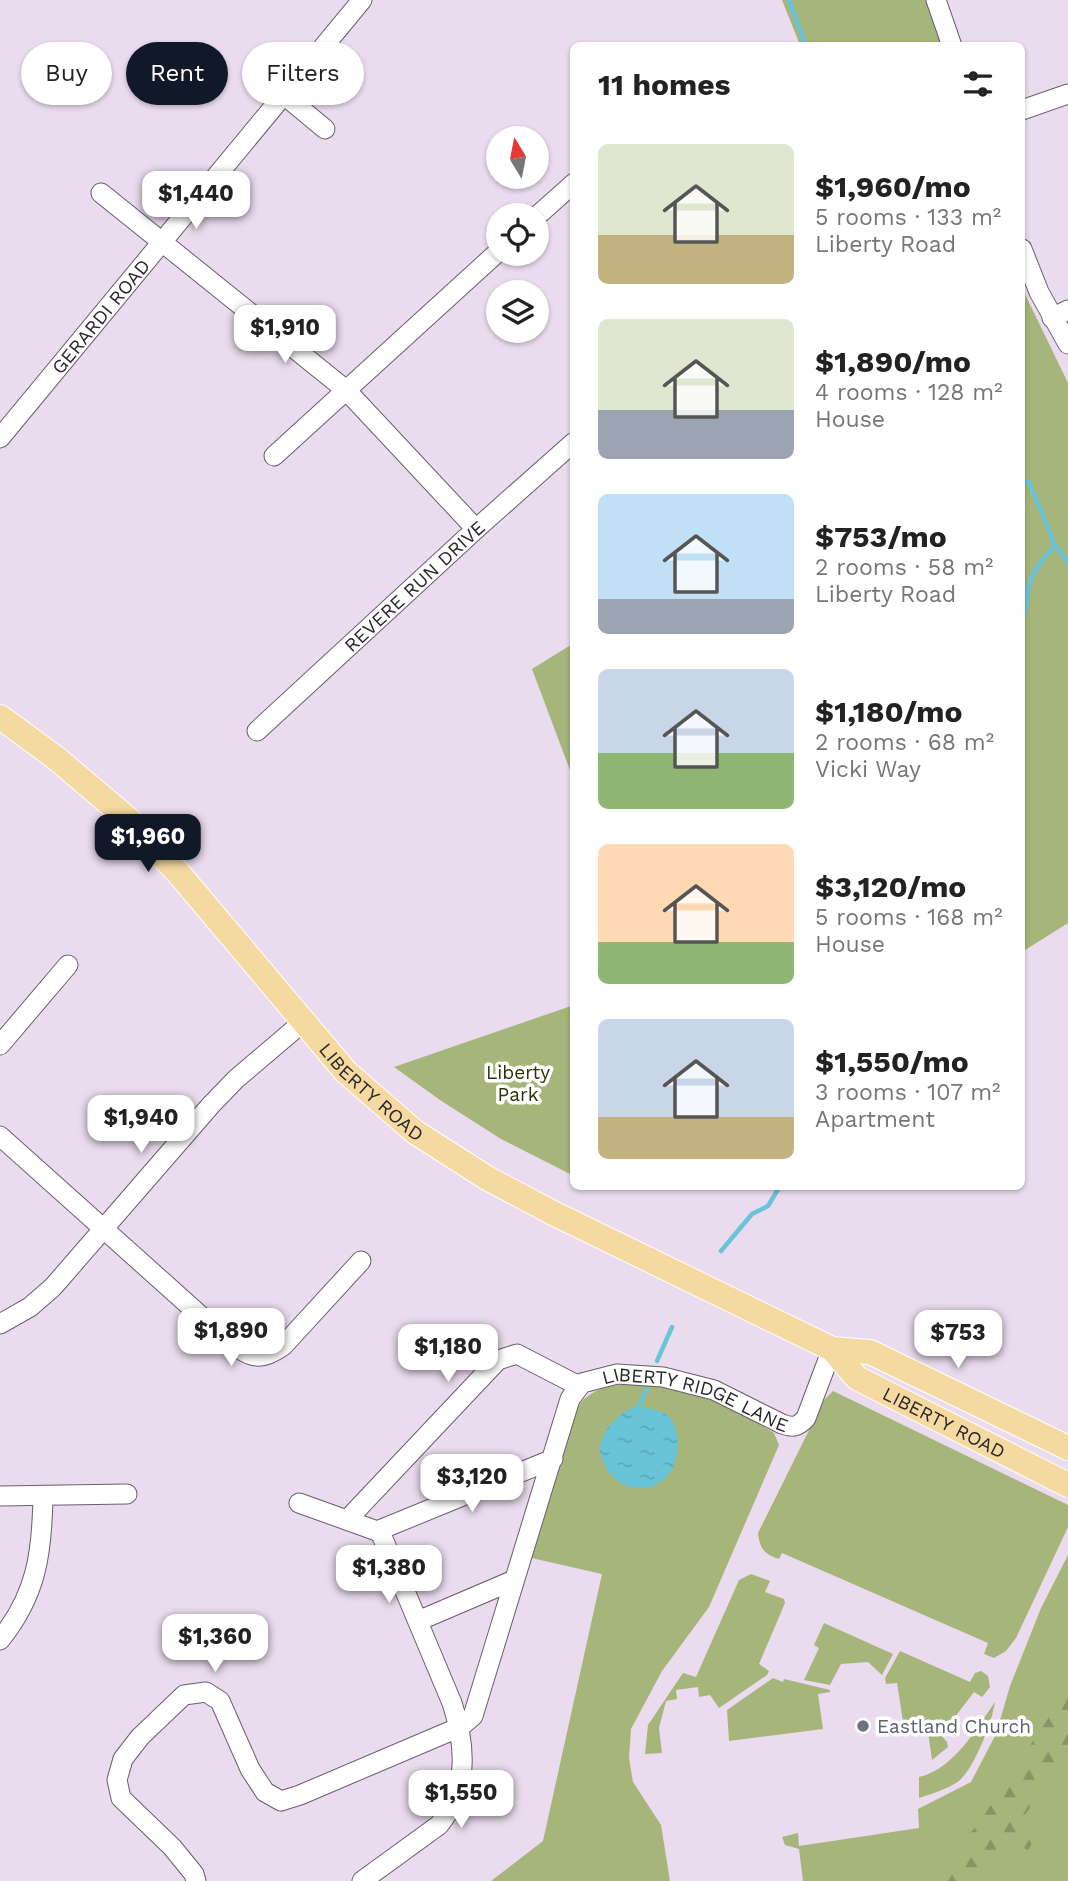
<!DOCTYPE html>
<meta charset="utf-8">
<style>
:root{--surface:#fff;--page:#f2f2f2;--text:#222;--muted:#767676;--accent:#111827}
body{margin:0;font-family:"Work Sans",sans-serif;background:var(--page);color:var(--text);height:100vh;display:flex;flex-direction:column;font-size:26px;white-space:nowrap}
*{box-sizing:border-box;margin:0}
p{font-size:23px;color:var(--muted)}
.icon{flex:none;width:38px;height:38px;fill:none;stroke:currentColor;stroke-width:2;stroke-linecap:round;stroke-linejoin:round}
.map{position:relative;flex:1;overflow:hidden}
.drawer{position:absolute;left:570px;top:42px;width:455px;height:1148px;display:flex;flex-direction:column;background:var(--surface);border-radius:10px;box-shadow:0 2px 5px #0004}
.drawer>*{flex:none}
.banner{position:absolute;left:21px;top:42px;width:444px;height:63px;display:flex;gap:14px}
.needle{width:46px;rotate:350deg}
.buttons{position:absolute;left:486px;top:126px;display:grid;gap:14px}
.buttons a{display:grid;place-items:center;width:63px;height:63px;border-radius:50%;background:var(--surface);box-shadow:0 2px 5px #0004;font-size:35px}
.price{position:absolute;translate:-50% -60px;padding:0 16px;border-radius:14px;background:#fff;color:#222;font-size:23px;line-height:46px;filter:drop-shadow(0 2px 4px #0008)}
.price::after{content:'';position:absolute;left:50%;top:42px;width:21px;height:16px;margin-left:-10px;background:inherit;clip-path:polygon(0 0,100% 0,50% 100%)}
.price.active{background:var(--accent);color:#fff}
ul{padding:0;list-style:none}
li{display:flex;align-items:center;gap:21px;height:175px;padding:0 28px}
li span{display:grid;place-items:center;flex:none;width:196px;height:140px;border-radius:10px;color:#555}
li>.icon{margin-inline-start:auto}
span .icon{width:84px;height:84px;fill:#fffc;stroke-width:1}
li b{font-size:30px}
h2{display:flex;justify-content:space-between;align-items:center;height:84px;padding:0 28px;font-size:30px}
.chip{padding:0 24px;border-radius:32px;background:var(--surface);box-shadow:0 2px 5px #0004;font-size:24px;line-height:63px}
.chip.active{background:var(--accent);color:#fff}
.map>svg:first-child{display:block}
.green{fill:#a6b67a}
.forest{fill:url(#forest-firs)}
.water{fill:url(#water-ripples)}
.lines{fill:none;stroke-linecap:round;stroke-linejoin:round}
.stream{stroke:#69c4d7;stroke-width:4.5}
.minor-casing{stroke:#6a5d6d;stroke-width:21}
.major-casing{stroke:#fff;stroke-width:26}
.minor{stroke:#fff;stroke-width:19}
.major{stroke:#f4d9a0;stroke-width:24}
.worship-dot{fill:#6b7280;stroke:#fff;stroke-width:2.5}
.labels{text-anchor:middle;stroke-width:7;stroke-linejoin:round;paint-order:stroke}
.street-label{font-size:19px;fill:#2c262d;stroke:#fff}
.park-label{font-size:19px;fill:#2a3400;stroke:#fff}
.worship-label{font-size:19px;fill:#5b616d;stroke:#fff;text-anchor:start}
</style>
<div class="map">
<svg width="1068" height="1881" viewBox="0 0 1068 1881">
<defs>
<pattern id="forest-firs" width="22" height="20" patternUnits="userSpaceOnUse" patternTransform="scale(1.75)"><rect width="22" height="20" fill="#a6b67a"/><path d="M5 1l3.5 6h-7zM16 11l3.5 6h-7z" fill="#879464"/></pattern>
<pattern id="water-ripples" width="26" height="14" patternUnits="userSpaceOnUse" patternTransform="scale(1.75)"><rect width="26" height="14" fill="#69c4d7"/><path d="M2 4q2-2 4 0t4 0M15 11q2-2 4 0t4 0" fill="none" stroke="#5ba8b9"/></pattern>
</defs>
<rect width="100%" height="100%" fill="#eadbee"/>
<g class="green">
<path d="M 782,0 L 929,0 L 943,45 L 800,45 Z"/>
<path d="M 1022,288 L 1068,383 L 1068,923 L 1022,952 Z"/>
<path d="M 574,643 L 574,781 L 532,669 Z"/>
<path d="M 574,1005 L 574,1176 L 501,1139 L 440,1100 L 394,1067 Z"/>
<path d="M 635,1383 L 712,1396 L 774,1433 L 779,1445 L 709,1607 L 662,1671 L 631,1729 L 629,1758 L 633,1782 L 661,1825 L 670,1881 L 491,1881 L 543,1841 L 602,1574 L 527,1557 C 537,1526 564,1418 584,1399 C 599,1386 616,1385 635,1383 Z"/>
<path d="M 833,1391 L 1068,1505 L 1068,1527 L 1016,1638 L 1006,1651 L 994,1658 L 984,1654 L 988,1643 L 782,1553 L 779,1559 C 764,1554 760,1549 758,1533 L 824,1400 Z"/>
<path d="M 1068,1555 L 1068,1881 L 803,1881 L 799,1849 L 785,1845 L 782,1837 L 798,1833 L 799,1846 L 919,1828 L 918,1809 L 971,1782 L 996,1734 L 1010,1686 L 1041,1608 Z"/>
<path d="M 751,1574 L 770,1581 L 765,1592 L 784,1599 L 785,1603 L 759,1664 L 769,1671 L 767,1675 L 719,1708 L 710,1695 L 699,1697 L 698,1687 L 676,1690 L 677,1699 L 666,1701 L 659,1728 L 662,1753 L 645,1754 L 648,1725 L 683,1673 L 696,1677 L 739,1580 Z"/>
<path d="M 824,1623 L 893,1654 L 882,1675 L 868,1662 L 841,1664 L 830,1685 L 804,1680 L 819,1648 L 814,1645 Z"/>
<path d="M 900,1651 L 970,1682 L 975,1673 L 981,1671 L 988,1676 L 990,1687 L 982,1697 L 974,1692 L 941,1735 L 947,1742 L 948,1747 L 932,1760 L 927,1725 L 904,1728 L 897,1683 L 886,1684 L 885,1678 Z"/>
<path d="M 773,1678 L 783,1682 L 784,1679 L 830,1690 L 830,1692 L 818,1694 L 823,1729 L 729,1741 L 727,1710 Z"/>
<path d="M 995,1702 C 992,1722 975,1767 959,1781 C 948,1789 931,1794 919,1798 L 919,1777 C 954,1769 976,1729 995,1702 Z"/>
</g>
<path class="forest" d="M 1068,1690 L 1068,1746 L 1063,1751 L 1059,1763 L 1041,1784 L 1037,1798 L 1024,1816 L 1037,1833 L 1028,1851 L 1015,1841 L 1010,1833 C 999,1838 996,1844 995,1855 L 970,1877 L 970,1881 L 930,1881 C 945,1863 962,1845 976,1826 C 1008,1782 1035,1735 1068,1690 Z"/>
<path class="water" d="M 639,1405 C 649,1410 661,1409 668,1416 C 687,1435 678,1481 650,1487 C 629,1491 610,1481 603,1461 C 601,1456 599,1451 600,1446 C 603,1428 622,1410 639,1405 Z"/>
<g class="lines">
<g class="stream">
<path d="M 789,0 L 806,46"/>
<path d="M 1022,482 L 1029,482 L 1055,545 L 1068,563"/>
<path d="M 1022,618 C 1030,603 1025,597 1029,584 C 1034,569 1045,557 1055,545"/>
<path d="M 721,1251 L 752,1214 L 768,1206 L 780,1186"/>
<path d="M 657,1361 L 672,1327"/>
<path d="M 639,1405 L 647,1389"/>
</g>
<defs>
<g id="minor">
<path d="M 936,0 L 952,46"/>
<path d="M 284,95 L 325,129"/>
<path d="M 1022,110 L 1068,94"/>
<path d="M 101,193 L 346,390 L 476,529"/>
<path d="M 537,216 L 574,183"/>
<path d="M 1022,249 L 1039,292 L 1068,344"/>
<path d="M 1052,318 L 1068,310"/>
<path id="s1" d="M 0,438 L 362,0"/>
<path d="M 274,456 L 499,251"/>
<path id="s2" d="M 257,731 L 476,529 L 574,442"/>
<path d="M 0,1045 L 68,965"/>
<path d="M 0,1136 L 231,1343 C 253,1359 260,1361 283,1346 L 361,1261"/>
<path d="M 0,1324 L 30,1307 L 53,1287 L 210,1106 L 236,1079 L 303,1022"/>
<path d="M 0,1496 L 127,1494"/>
<path d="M 299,1503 L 377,1531 L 381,1534 L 452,1703 C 466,1746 469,1788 439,1825 L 362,1881"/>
<path d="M 347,1520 L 498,1360 L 517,1354 L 579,1386"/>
<path d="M 377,1531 L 553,1459"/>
<path d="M 418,1621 L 514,1580"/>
<path d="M 0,1640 C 37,1594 42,1553 43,1496"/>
<path id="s3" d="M 196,1881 L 194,1874 L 172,1847 L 121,1798 L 117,1780 L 123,1759 L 140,1737 L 184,1695 L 206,1692 L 220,1701 L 250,1769 L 265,1792 L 281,1801 L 300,1795 L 460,1727 L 473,1716 L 570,1399 L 582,1383 L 617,1374 L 663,1377 L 714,1390 L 782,1424 C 793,1428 798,1427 806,1418 L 832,1349"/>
</g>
<g id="major">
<path id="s4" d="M 0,717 L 56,758 L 128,819 L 180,875 L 346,1072 L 415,1132 L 487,1178 L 553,1213 L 832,1349 L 870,1352 L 1068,1448"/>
<path id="s5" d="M 832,1349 L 857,1378 L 1068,1485"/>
</g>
</defs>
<use href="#minor" class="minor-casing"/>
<use href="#major" class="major-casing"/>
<use href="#minor" class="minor"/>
<use href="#major" class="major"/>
</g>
<circle class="worship-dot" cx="863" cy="1726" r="7"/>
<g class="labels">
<g class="street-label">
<text dy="7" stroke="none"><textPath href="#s1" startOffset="158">GERARDI ROAD</textPath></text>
<text dy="7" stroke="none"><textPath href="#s2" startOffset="214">REVERE RUN DRIVE</textPath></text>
<text dy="7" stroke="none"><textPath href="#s4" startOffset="530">LIBERTY ROAD</textPath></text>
<text dy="7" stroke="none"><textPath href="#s3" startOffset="1082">LIBERTY RIDGE LANE</textPath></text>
<text dy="7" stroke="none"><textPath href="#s5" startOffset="136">LIBERTY ROAD</textPath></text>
</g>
<g class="park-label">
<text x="518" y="1079">Liberty<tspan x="518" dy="22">Park</tspan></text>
</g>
<g class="worship-label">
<text x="877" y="1733">Eastland Church</text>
</g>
</g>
</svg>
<div class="buttons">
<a><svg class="needle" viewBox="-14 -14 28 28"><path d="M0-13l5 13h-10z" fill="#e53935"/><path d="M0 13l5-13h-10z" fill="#767676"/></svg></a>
<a><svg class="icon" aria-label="locate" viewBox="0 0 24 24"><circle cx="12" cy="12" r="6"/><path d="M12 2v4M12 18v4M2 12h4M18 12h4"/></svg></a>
<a><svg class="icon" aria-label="layers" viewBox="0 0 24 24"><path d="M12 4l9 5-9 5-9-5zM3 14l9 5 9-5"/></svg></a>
</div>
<b class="price" style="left:196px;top:231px">$1,440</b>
<b class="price" style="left:285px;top:365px">$1,910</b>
<b class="price active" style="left:148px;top:874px">$1,960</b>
<b class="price" style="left:141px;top:1155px">$1,940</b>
<b class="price" style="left:231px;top:1368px">$1,890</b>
<b class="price" style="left:958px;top:1370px">$753</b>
<b class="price" style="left:448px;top:1384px">$1,180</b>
<b class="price" style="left:472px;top:1514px">$3,120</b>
<b class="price" style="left:389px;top:1605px">$1,380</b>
<b class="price" style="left:215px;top:1674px">$1,360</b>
<b class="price" style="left:461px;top:1830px">$1,550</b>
<div class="banner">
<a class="chip">Buy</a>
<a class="chip active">Rent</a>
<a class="chip">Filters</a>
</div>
<section class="drawer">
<h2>11 homes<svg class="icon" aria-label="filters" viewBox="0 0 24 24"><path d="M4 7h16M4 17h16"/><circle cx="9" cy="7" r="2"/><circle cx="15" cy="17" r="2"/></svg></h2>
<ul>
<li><span style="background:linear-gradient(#dfe7d0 65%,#c2b280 0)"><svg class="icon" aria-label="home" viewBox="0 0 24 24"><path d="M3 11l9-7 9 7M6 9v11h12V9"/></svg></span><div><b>$1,960/mo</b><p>5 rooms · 133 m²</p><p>Liberty Road</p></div></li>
<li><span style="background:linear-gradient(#dfe7d0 65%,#9aa5b1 0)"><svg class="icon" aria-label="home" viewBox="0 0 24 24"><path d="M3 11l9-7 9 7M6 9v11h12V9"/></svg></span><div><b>$1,890/mo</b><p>4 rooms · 128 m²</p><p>House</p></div></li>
<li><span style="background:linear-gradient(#bfe0f5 75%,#9aa5b1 0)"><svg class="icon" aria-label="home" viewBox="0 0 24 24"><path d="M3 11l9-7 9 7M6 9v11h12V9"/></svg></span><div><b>$753/mo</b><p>2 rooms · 58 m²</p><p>Liberty Road</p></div></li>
<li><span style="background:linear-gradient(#c9d6e8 60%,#8fb573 0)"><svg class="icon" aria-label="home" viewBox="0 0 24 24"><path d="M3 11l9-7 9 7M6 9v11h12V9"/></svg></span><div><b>$1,180/mo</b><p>2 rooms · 68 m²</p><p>Vicki Way</p></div></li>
<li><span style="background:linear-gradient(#ffd9b3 70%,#8fb573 0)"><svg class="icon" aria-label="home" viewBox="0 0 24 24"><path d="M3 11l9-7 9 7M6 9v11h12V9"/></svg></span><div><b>$3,120/mo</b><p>5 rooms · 168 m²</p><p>House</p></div></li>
<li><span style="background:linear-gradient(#c9d6e8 70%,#c2b280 0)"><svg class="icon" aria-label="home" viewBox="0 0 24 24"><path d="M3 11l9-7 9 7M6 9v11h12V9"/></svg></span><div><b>$1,550/mo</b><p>3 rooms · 107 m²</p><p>Apartment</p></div></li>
</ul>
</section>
</div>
